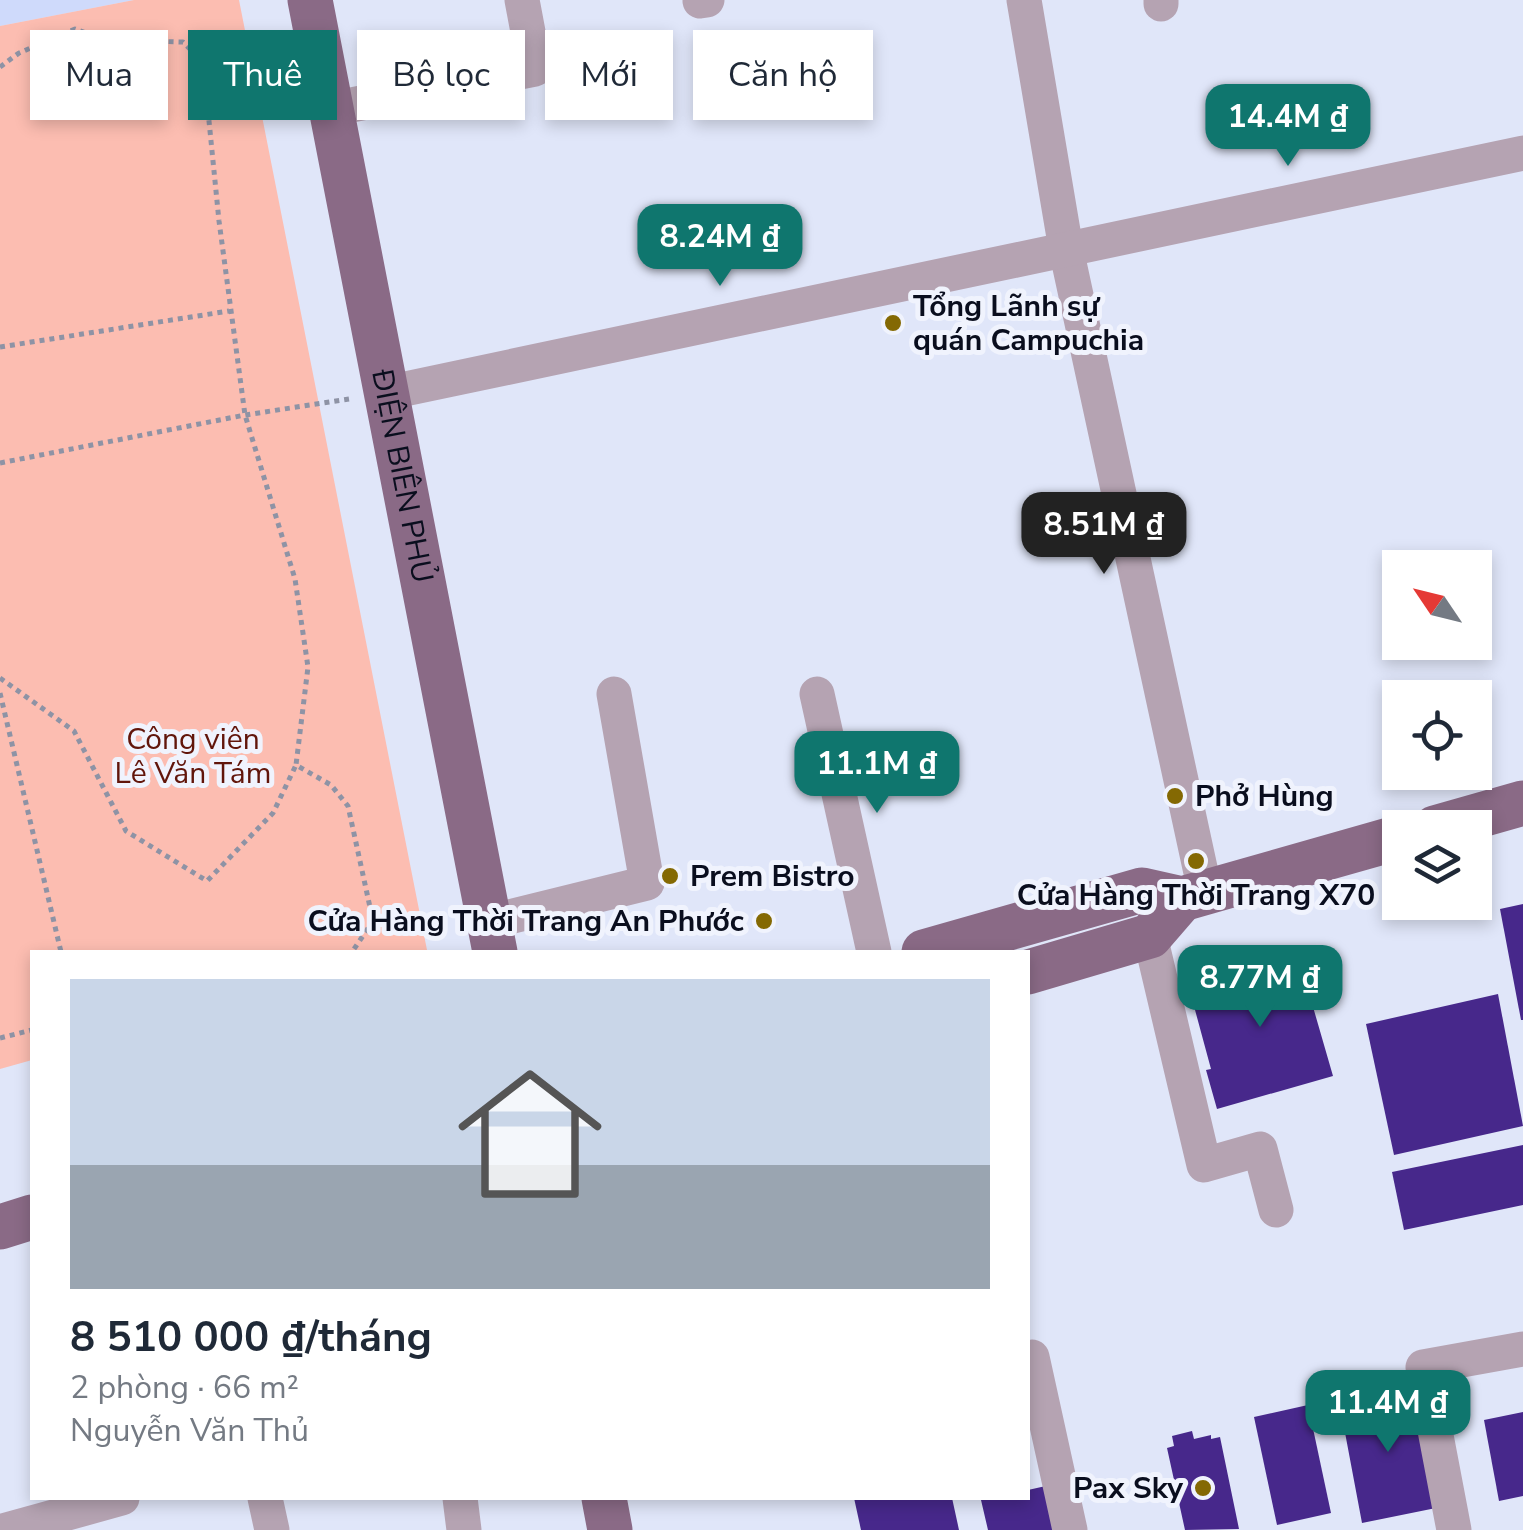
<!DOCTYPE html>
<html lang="vi">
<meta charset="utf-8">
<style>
:root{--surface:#fff;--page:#f6f6f7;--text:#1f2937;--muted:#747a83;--accent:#0f766e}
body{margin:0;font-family:"Nunito Sans",sans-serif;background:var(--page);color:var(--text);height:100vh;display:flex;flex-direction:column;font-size:38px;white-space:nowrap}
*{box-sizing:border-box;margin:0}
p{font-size:32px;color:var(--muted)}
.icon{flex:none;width:55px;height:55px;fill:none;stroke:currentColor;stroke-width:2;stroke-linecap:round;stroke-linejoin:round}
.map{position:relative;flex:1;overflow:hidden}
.sheet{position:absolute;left:30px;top:950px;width:1000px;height:550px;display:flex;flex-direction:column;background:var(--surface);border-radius:0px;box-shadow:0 5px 15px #0003}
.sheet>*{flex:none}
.hud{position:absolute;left:30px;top:30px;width:1000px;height:90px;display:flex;gap:20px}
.needle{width:65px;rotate:305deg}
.fabs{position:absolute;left:1382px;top:550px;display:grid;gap:20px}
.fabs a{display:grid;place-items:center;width:110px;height:110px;border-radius:0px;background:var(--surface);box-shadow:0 5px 15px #0003;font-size:50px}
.price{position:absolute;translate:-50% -85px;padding:0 22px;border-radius:20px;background:var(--accent);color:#fff;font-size:32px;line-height:65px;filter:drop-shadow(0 2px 5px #0008)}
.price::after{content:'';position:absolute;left:50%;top:60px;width:30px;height:22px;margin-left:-15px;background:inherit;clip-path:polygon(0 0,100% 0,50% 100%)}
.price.current{background:#222;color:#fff}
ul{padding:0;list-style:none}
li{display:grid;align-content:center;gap:20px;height:530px;padding:0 40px}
li span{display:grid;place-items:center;height:310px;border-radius:0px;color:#555}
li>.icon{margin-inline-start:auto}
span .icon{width:180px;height:180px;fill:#fffc;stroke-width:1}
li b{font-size:42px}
.tag{padding:0 35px;border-radius:0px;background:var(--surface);box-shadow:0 5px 15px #0003;font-size:35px;line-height:90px}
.tag.current{background:var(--accent);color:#fff}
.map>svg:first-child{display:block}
.built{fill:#cfdafb}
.green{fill:#fcbdb1}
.building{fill:#47288b}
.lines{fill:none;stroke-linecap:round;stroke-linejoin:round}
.path{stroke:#8e93a5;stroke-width:5;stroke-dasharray:5 5;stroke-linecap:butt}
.minor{stroke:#b5a3b2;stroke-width:35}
.major{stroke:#8a6a86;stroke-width:45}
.poi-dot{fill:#846903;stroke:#f0f3fd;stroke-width:4}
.labels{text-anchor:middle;stroke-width:10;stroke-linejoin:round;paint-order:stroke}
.poi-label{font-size:30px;font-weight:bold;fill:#0a0e1e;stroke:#f0f3fd;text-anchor:start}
.street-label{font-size:30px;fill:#0a0e1e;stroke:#f0f3fd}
.park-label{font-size:30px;fill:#61150a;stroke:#f0f3fd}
</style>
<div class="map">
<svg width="1523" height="1530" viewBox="0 0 1523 1530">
<rect width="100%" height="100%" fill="#e0e6f9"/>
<path class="built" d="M 0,0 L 134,0 L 0,26 Z"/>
<path class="green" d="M 134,0 L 239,0 L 427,950 L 417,952 L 32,952 L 32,1060 L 0,1069 L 0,26 Z"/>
<g class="building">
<path d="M 1523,904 L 1523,1020 L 1521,1020 L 1500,909 Z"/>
<path d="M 1304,951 L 1315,991 L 1309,993 L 1333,1076 L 1217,1109 L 1206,1070 L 1211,1069 L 1188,984 Z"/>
<path d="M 1498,994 L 1523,1126 L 1394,1155 L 1366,1024 Z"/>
<path d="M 1523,1145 L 1523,1205 L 1404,1230 L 1392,1172 Z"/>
<path d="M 1410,1379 L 1436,1508 L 1362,1523 L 1340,1406 L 1389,1396 L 1386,1383 Z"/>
<path d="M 1308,1405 L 1331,1513 L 1277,1525 L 1254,1417 Z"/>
<path d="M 1523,1412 L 1523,1496 L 1499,1501 L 1484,1420 Z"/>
<path d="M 1192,1431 L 1194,1439 L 1211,1435 L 1211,1439 L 1220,1437 L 1239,1529 L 1185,1530 L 1167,1448 L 1174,1446 L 1172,1436 Z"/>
<path d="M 1059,1483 L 1069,1530 L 988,1530 L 981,1500 L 1028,1498 L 1028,1490 Z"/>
<path d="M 854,1498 L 952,1498 L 959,1530 L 861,1530 Z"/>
</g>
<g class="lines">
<g class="path">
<path d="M 0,67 L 19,53 L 75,29 L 106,40 L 183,42 L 198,57 L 205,81 L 219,221 L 245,415 L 295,579 L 308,667 L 296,765 L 331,785 L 348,806 L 373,921 L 352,952"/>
<path d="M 0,347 L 229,311"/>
<path d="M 0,463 L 245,415 L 349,399"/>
<path d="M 0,678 L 74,731 L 126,831 L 207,881 L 273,813 L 296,765"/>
<path d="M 0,693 L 61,952"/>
<path d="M 0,1038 L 32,1030"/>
</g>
<g class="minor">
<path d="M 1024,0 L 1066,249 L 1205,891"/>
<path d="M 1161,0 L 1161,4"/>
<path d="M 700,1 L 707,0"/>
<path d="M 331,109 L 535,69 L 522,0"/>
<path d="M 386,393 L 1523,153"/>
<path d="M 817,694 L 874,952"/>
<path d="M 489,922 L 647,883 L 614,694"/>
<path d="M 1150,936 L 1204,1165 L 1260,1149 L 1276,1210"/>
<path d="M 1032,1357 L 1070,1530"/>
<path d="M 265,1498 L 272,1530"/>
<path d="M 460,1498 L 464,1530"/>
<path d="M 6,1530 L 122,1498"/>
<path d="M 1454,1530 L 1423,1367 L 1523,1349"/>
</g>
<g class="major">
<path id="s1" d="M 310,0 L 495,952"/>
<path d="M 1435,828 L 1523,803"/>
<path d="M 924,952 L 1142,890 L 1182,899 L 1400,837"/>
<path d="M 1028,972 L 1150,936 L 1182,899"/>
<path d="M 0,1227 L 32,1217"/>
<path d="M 604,1498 L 610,1530"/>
</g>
</g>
<g class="poi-dot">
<circle cx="893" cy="323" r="10"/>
<circle cx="1175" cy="796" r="10"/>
<circle cx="1196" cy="861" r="10"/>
<circle cx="670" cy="876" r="10"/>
<circle cx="764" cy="921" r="10"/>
<circle cx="1203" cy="1488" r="10"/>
</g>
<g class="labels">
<g class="poi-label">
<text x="913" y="316">Tổng Lãnh sự<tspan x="913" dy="34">quán Campuchia</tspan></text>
<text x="1195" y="806">Phở Hùng</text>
<text x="690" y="886">Prem Bistro</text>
<text x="1196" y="905" text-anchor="middle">Cửa Hàng Thời Trang X70</text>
<text x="744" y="931" text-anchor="end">Cửa Hàng Thời Trang An Phước</text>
<text x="1183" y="1498" text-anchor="end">Pax Sky</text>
</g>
<g class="street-label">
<text dy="10" stroke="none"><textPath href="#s1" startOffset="485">ĐIỆN BIÊN PHỦ</textPath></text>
</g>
<g class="park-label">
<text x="193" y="749">Công viên<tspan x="193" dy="34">Lê Văn Tám</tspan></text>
</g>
</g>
</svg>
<div class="fabs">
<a><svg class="needle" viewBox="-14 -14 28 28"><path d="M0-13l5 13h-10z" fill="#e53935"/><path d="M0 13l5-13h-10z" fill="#747a83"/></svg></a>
<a><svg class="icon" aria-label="locate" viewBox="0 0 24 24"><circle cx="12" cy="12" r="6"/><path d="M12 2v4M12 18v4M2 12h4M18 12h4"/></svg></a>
<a><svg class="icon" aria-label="layers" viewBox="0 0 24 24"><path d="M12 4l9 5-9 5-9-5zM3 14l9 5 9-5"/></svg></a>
</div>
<b class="price" style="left:1288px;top:169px">14.4M ₫</b>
<b class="price" style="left:720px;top:289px">8.24M ₫</b>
<b class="price current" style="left:1104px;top:577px">8.51M ₫</b>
<b class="price" style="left:877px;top:816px">11.1M ₫</b>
<b class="price" style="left:1260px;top:1030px">8.77M ₫</b>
<b class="price" style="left:1388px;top:1455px">11.4M ₫</b>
<div class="hud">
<a class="tag">Mua</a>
<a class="tag current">Thuê</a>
<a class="tag">Bộ lọc</a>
<a class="tag">Mới</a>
<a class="tag">Căn hộ</a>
</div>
<section class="sheet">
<ul>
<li><span style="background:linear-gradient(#c9d6e8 60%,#9aa5b1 0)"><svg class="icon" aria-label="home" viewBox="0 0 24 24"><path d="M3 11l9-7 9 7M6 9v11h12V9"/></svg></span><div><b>8 510 000 ₫/tháng</b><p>2 phòng · 66 m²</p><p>Nguyễn Văn Thủ</p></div></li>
</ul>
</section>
</div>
